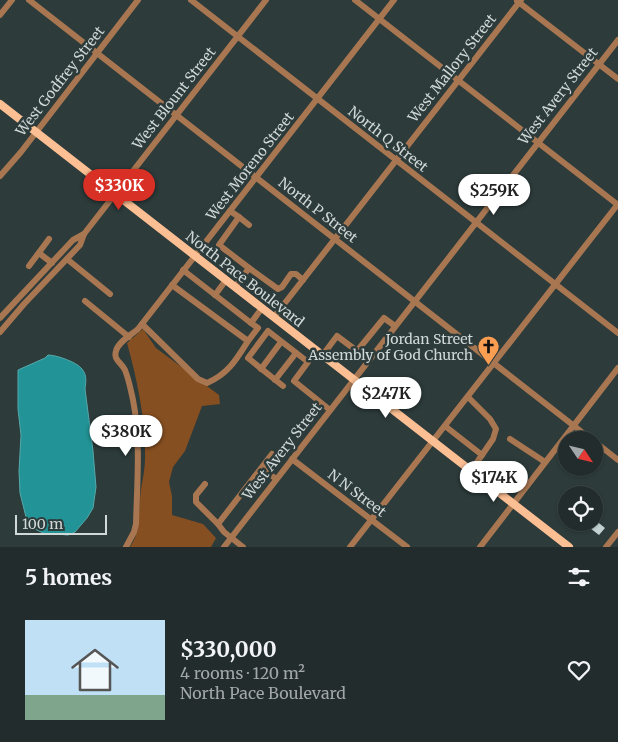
<!DOCTYPE html>
<meta charset="utf-8">
<style>
:root{--surface:#222c2c;--page:#2a3434;--text:#f1f3f6;--muted:#a2a7a9;--line:#3f4848;--accent:#d93025}
body{margin:0;font-family:Merriweather,serif;background:var(--page);color:var(--text);height:100vh;display:flex;flex-direction:column;font-size:19px;white-space:nowrap}
*{box-sizing:border-box;margin:0}
p{font-size:16px;color:var(--muted)}
.icon{flex:none;width:28px;height:28px;fill:none;stroke:currentColor;stroke-width:2;stroke-linecap:round;stroke-linejoin:round}
.map{position:relative;height:547px;overflow:hidden}
.side{display:flex;flex-direction:column;background:var(--surface);flex:1}
.side>*{flex:none}
.needle{width:32px;rotate:125deg}
.controls{position:absolute;left:558px;top:431px;display:grid;gap:10px}
.controls a{display:grid;place-items:center;width:45px;height:45px;border-radius:50%;background:var(--surface);box-shadow:0 1px 4px #0004,0 0 0 1px var(--line);font-size:25px}
.scale{position:absolute;left:15px;bottom:12px;width:92px;box-sizing:border-box;padding-left:5px;border:2px solid #d0d8d8;border-top:0;font-size:14px;line-height:18px;white-space:nowrap;color:#d0d8d8;-webkit-text-stroke:4px #2d3b3b;paint-order:stroke}
.price{position:absolute;translate:-50% -42px;padding:0 11px;border-radius:18px;background:#fff;color:#222;font-size:16px;line-height:32px;filter:drop-shadow(0 1px 2px #0008)}
.price::after{content:'';position:absolute;left:50%;top:30px;width:15px;height:11px;margin-left:-8px;background:inherit;clip-path:polygon(0 0,100% 0,50% 100%)}
.price.selected{background:var(--accent);color:#fff}
ul{padding:0;list-style:none}
li{display:flex;align-items:center;gap:15px;height:125px;padding:0 25px}
li span{display:grid;place-items:center;flex:none;width:140px;height:100px;border-radius:0px;color:#555}
li>.icon{margin-inline-start:auto}
span .icon{width:60px;height:60px;fill:#fffc;stroke-width:1}
li b{font-size:21px}
h2{display:flex;justify-content:space-between;align-items:center;height:60px;padding:0 25px;font-size:21px}
.map>svg:first-child{display:block}
.forest{fill:#864f21}
.water{fill:#229497;stroke:#56a8aa}
.building{fill:#c3d3d4}
.lines{fill:none;stroke-linecap:round;stroke-linejoin:round}
.minor{stroke:#a87752;stroke-width:6}
.major{stroke:#fcbf93;stroke-width:8}
.labels{text-anchor:middle;stroke-width:5;stroke-linejoin:round;paint-order:stroke}
.street-label{font-size:14px;fill:#d0d8d8;stroke:#2d3b3b}
.poi-label{font-size:14px;fill:#d0d8d8;stroke:#2d3b3b;text-anchor:end}
</style>
<div class="map">
<svg width="618" height="547" viewBox="0 0 618 547">
<rect width="100%" height="100%" fill="#2d3b3b"/>
<path class="forest" d="M 143,329 L 156,348 L 219,395 L 220,404 L 202,406 L 185,451 L 173,467 L 169,482 L 172,496 L 172,515 L 203,524 L 216,538 L 211,547 L 130,547 C 141,531 138,517 140,499 C 141,484 146,469 145,453 C 145,417 137,379 127,343 Z"/>
<path class="water" d="M 48,355 C 56,355 77,362 82,369 C 87,375 86,382 85,389 L 93,451 L 96,487 L 93,508 L 87,518 L 75,532 L 68,535 L 43,533 L 31,527 L 26,517 L 20,493 L 19,471 L 21,435 L 18,409 L 18,370 L 45,358 Z"/>
<path class="building" d="M 594,519 L 605,528 L 599,535 L 582,522 L 594,522 Z"/>
<g class="lines">
<g class="minor">
<path d="M 29,0 L 592,440"/>
<path d="M 191,0 L 618,333"/>
<path d="M 355,0 L 618,205"/>
<path d="M 517,1 L 618,79"/>
<path d="M 0,15 L 12,0"/>
<path d="M 0,176 L 21,152 L 138,0"/>
<path d="M 230,211 L 239,217 L 219,245 L 249,268"/>
<path d="M 239,217 L 249,225"/>
<path d="M 39,253 L 52,263"/>
<path d="M 67,259 L 110,294"/>
<path d="M 29,266 L 49,239"/>
<path d="M 183,270 L 251,323 L 262,308"/>
<path d="M 172,285 L 248,341 L 258,328 L 251,323"/>
<path d="M 235,287 L 249,268 L 278,289 L 282,287 L 291,274 L 296,274 L 303,280"/>
<path d="M 215,295 L 226,280"/>
<path d="M 85,301 L 129,337"/>
<path d="M 274,317 L 521,0"/>
<path d="M 0,318 L 73,240 L 84,234"/>
<path d="M 142,324 L 198,379 L 207,383 C 228,374 236,360 248,341"/>
<path d="M 0,332 L 24,304 L 80,245 L 84,234 L 266,0"/>
<path d="M 322,356 L 337,336 L 357,351 L 384,318 L 395,326"/>
<path d="M 261,369 L 281,342"/>
<path d="M 275,380 L 296,353"/>
<path d="M 283,386 L 248,358 L 268,331 L 308,362 L 294,381 L 330,410"/>
<path d="M 468,397 L 490,419 L 496,429 L 493,439 L 471,471"/>
<path d="M 445,426 L 482,455"/>
<path d="M 510,439 L 545,462"/>
<path d="M 594,441 L 618,460"/>
<path d="M 292,459 L 407,547"/>
<path d="M 262,468 L 276,479"/>
<path d="M 205,484 L 196,495 L 196,502 L 218,524"/>
<path d="M 126,547 L 134,532 L 136,524 C 137,484 141,440 133,400 C 131,391 129,380 125,370 C 122,363 113,360 116,351 C 118,342 131,335 138,329 L 394,0"/>
<path d="M 224,547 L 618,40"/>
<path d="M 243,547 L 224,532 L 218,524 L 272,454"/>
<path d="M 350,547 L 618,204"/>
<path d="M 480,547 L 618,368"/>
<path d="M 606,547 L 618,532"/>
</g>
<path class="major" d="M 0,104 L 569,547"/>
</g>
<defs>
<symbol id="church-pin" viewBox="-11 -11 22 30"><path d="M0 17L-7.5 6A9.5 9.5 0 1 1 7.5 6Z" fill="#fc9e52" stroke="#2d3b3b"/><path d="M-1.2-6h2.4v3.5h3.3v2.4h-3.3V6h-2.4V-.1h-3.3v-2.4h3.3Z" fill="#111"/></symbol>
</defs>
<g fill-rule="evenodd">
<use href="#church-pin" x="476" y="334" width="25" height="34"/>
</g>
<g class="labels">
<g class="street-label">
<text transform="translate(452 68) rotate(-52)" y="5">West Mallory Street</text>
<text transform="translate(60 81) rotate(-52)" y="5">West Godfrey Street</text>
<text transform="translate(558 96) rotate(-52)" y="5">West Avery Street</text>
<text transform="translate(174 98) rotate(-52)" y="5">West Blount Street</text>
<text transform="translate(388 139) rotate(38)" y="5">North Q Street</text>
<text transform="translate(250 166) rotate(-52)" y="5">West Moreno Street</text>
<text transform="translate(318 210) rotate(38)" y="5">North P Street</text>
<text transform="translate(245 279) rotate(38)" y="5">North Pace Boulevard</text>
<text transform="translate(282 451) rotate(-52)" y="5">West Avery Street</text>
<text transform="translate(357 493) rotate(37)" y="5">N N Street</text>
</g>
<g class="poi-label">
<text x="473" y="344">Jordan Street<tspan x="473" dy="16">Assembly of God Church</tspan></text>
</g>
</g>
</svg>
<div class="controls">
<a><svg class="needle" viewBox="-14 -14 28 28"><path d="M0-13l5 13h-10z" fill="#e53935"/><path d="M0 13l5-13h-10z" fill="#a2a7a9"/></svg></a>
<a><svg class="icon" aria-label="locate" viewBox="0 0 24 24"><circle cx="12" cy="12" r="6"/><path d="M12 2v4M12 18v4M2 12h4M18 12h4"/></svg></a>
</div>
<div class="scale">100 m</div>
<b class="price selected" style="left:119px;top:211px">$330K</b>
<b class="price" style="left:494px;top:216px">$259K</b>
<b class="price" style="left:386px;top:419px">$247K</b>
<b class="price" style="left:126px;top:457px">$380K</b>
<b class="price" style="left:494px;top:503px">$174K</b>
</div>
<section class="side">
<h2>5 homes<svg class="icon" aria-label="filters" viewBox="0 0 24 24"><path d="M4 7h16M4 17h16"/><circle cx="9" cy="7" r="2"/><circle cx="15" cy="17" r="2"/></svg></h2>
<ul>
<li><span style="background:linear-gradient(#bfe0f5 75%,#7fa58c 0)"><svg class="icon" aria-label="home" viewBox="0 0 24 24"><path d="M3 11l9-7 9 7M6 9v11h12V9"/></svg></span><div><b>$330,000</b><p>4 rooms · 120 m²</p><p>North Pace Boulevard</p></div><svg class="icon" aria-label="heart" viewBox="0 0 24 24"><path d="M12 20l-8-8c-3-5 5-10 8-4 3-6 11-1 8 4z"/></svg></li>
</ul>
</section>
